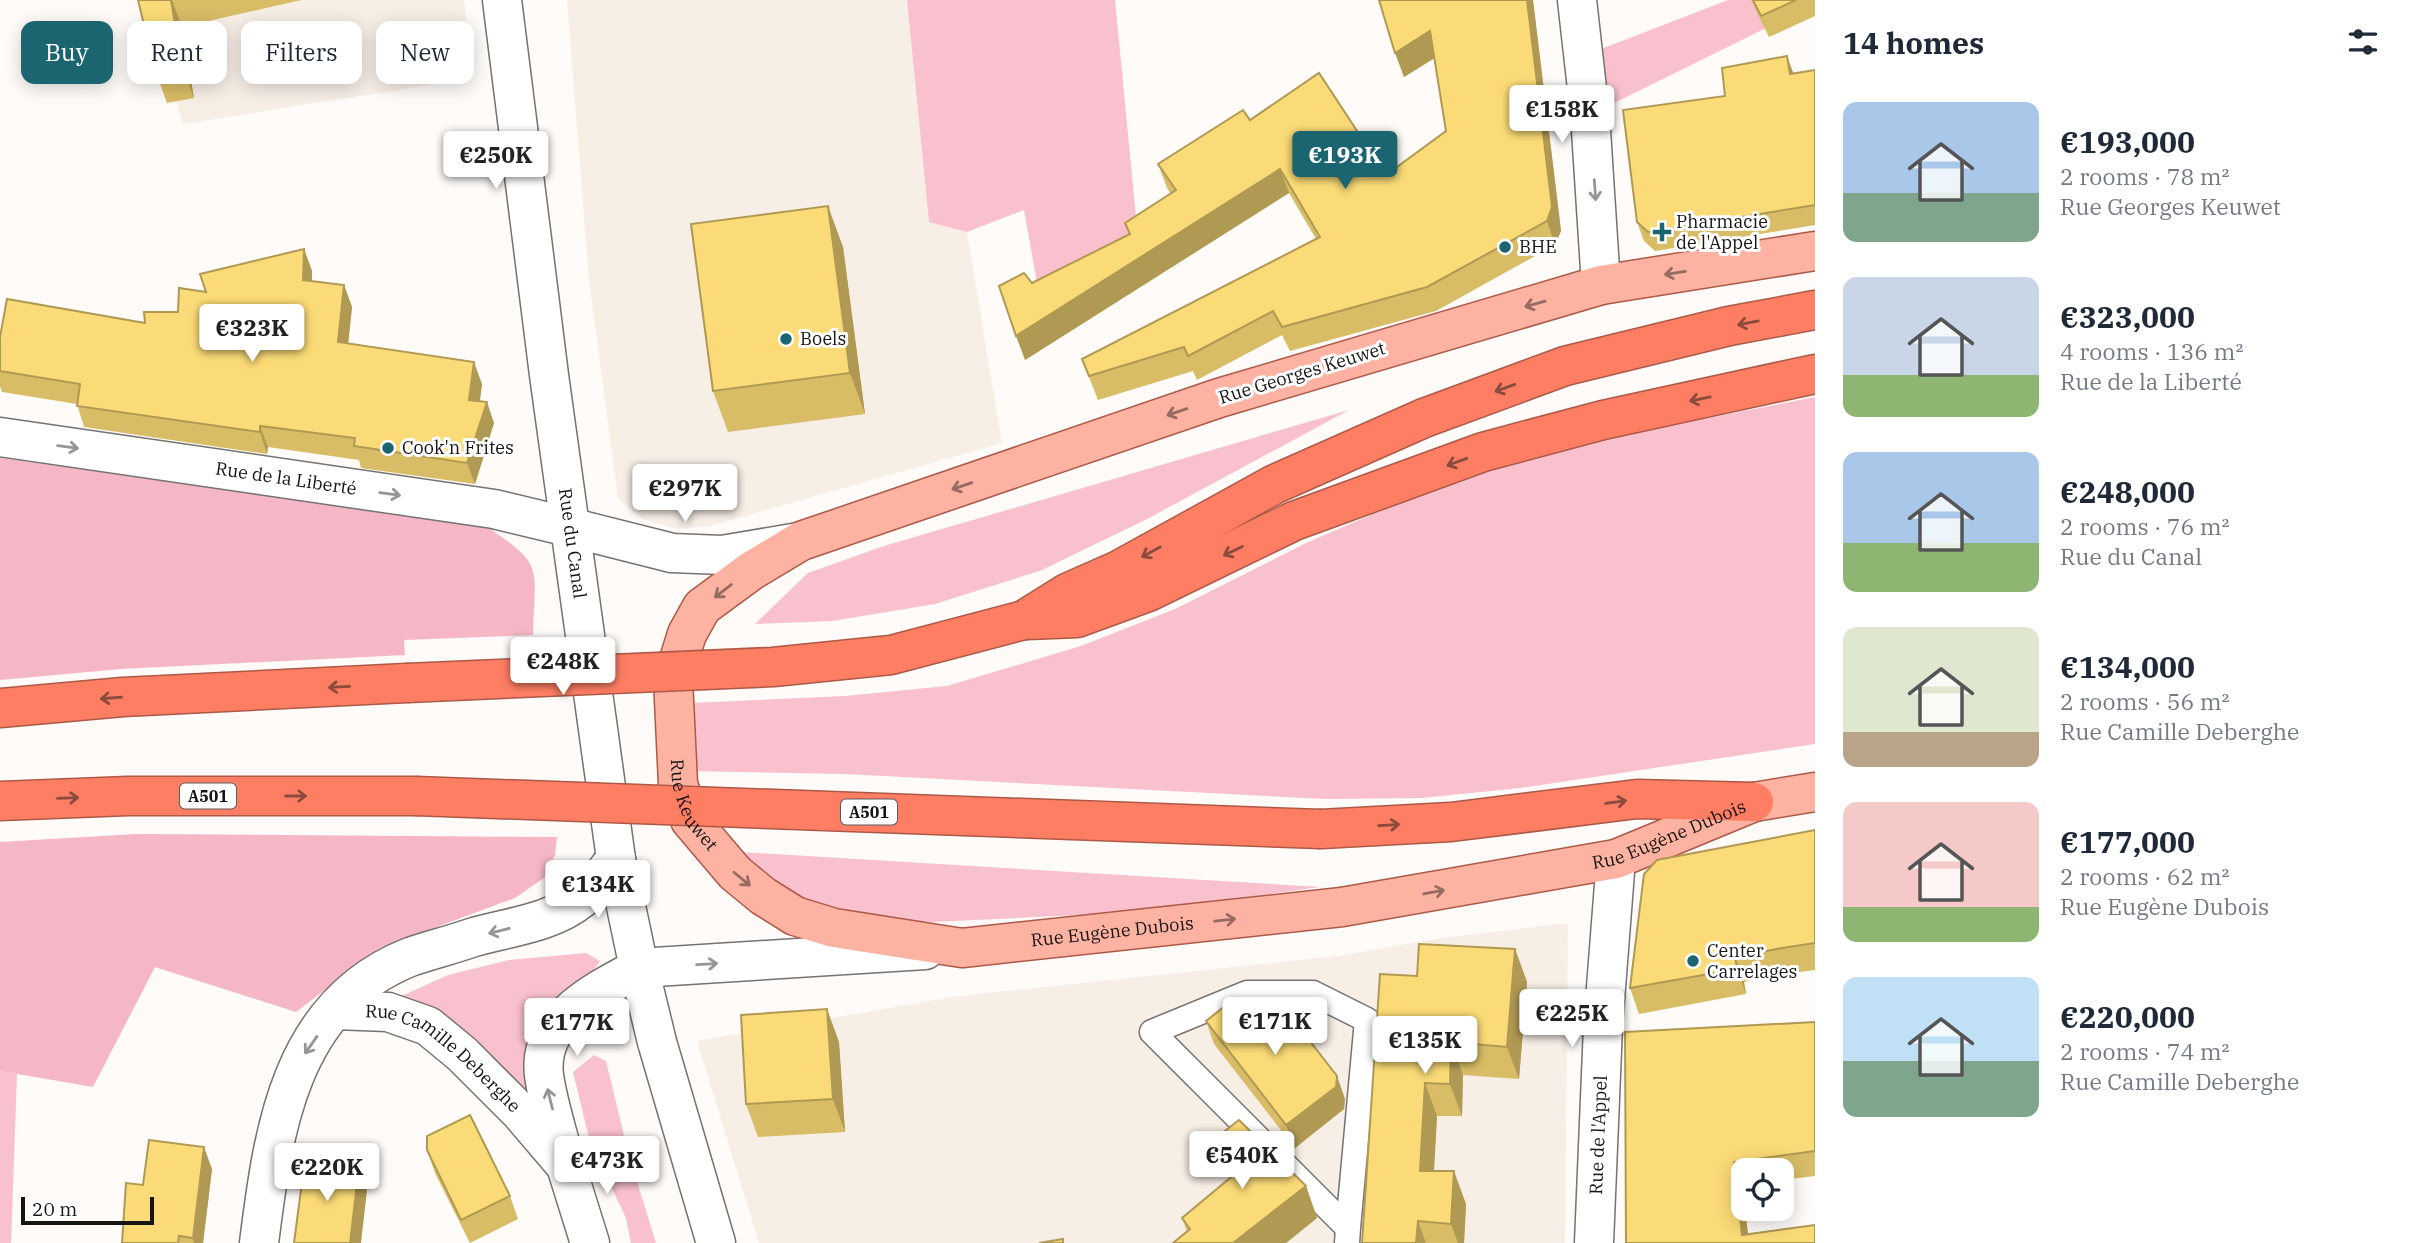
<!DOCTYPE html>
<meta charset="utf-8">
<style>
:root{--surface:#fff;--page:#f2f2f3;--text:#1f2937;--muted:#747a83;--accent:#1b6571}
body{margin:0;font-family:"IBM Plex Serif",serif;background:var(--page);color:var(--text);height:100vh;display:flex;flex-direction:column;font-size:26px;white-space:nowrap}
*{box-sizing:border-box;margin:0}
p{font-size:23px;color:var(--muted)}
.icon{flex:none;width:38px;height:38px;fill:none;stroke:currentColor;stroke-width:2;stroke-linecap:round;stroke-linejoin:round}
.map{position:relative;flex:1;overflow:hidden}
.side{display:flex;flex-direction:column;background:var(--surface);width:595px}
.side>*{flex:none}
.banner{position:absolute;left:21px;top:21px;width:665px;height:63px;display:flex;gap:14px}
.controls{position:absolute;left:1731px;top:1158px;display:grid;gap:14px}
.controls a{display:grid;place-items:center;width:63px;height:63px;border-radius:14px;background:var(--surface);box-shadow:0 4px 18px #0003;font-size:35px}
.scale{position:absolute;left:21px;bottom:18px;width:133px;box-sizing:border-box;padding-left:7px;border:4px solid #161514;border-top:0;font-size:19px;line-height:24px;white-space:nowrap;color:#161514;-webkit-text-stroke:5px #fff;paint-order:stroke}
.price{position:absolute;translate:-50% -60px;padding:0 16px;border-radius:7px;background:#fff;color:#222;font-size:23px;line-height:46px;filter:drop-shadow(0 2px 4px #0008)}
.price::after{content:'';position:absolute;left:50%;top:42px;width:21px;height:16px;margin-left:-10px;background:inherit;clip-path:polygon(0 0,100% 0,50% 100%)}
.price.current{background:var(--accent);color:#fff}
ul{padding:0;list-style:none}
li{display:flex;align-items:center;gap:21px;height:175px;padding:0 28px}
li span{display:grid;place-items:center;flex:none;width:196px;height:140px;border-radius:14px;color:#555}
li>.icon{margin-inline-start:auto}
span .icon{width:84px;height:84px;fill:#fffc;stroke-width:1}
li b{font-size:30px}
h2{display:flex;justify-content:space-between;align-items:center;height:84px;padding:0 28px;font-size:30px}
.chip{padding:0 24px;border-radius:14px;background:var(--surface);box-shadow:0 4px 18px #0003;font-size:24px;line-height:63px}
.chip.current{background:var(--accent);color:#fff}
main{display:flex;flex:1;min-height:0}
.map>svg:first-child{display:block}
.built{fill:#f7eee6}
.green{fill:#f9c1ce}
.forest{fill:#f5b7c6}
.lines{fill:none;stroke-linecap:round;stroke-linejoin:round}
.lane-casing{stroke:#757270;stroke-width:27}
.street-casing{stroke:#757270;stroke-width:41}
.secondary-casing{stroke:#757270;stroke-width:41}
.primary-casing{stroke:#ad5948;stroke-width:41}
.highway-casing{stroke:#ad5948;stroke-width:41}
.lane{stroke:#fff;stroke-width:24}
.street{stroke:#fff;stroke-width:38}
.secondary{stroke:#fff;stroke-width:38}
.primary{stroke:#feb2a2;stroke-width:38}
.highway{stroke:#fe7e64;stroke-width:38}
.highway-bridge-casing{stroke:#ad5948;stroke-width:41;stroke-linecap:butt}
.highway-bridge{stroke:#fe7e64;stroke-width:38}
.wall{fill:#d8bc66}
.shaded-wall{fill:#b09953}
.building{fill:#fbdb77;stroke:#b09953;stroke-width:2}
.oneway{stroke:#969695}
.oneway2{stroke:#966b62}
.oneway3{stroke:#8a4a3c}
.poi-dot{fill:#1b6571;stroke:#fff;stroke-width:2.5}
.labels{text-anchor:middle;stroke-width:6;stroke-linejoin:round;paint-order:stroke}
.shield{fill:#fff;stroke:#5c5b5a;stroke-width:2}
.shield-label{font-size:16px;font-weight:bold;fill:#161514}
.poi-label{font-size:18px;fill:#161514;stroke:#fff;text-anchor:start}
.street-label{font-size:18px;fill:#161514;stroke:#fff}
</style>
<main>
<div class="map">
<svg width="1815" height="1243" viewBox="0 0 1815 1243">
<rect width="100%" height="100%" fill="#fefbf8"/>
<g class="built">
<path d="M 146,0 L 464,0 L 473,78 L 183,124 Z"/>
<path d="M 567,0 L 907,0 L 929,221 L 967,232 L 1002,443 L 710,526 L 677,529 L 643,519 L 618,499 L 589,280 Z"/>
<path d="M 1568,923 L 1565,1243 L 759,1243 L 697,1041 L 959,996 L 1338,956 L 1442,938 Z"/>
</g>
<g class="green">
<path d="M 907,0 L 1115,0 L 1138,238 L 1038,288 L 1024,210 L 967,232 L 929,222 Z"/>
<path d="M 1728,0 L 1755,0 L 1770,26 L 1590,115 L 1583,56 Z"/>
<path d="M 1815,397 L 1815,744 L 1520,788 L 1421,798 L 1325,799 L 845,774 L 690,771 L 692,703 L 845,696 L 947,686 L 1081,646 L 1175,609 L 1306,543 L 1438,486 L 1591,441 Z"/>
<path d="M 1349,410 L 1147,519 L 1042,570 L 935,604 L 832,621 L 755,624 L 808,573 L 884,546 Z"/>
<path d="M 740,852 L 1320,887 L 1141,912 L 933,922 L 849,918 L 796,902 Z"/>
<path d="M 586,953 L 600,961 C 591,976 581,980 567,989 C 525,1015 524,1046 527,1090 L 496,1062 L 384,1004 L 448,975 L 509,960 Z"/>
<path d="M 594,1055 L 606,1061 L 628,1152 L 656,1243 L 631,1243 L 626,1218 L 590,1142 L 573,1072 Z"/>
<path d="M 0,1071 L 17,1074 L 11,1243 L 0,1243 Z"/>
</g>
<g class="forest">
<path d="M 0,458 L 484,525 C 545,565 535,565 533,635 L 404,640 L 405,655 L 121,669 L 0,680 Z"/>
<path d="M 136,834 L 557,837 L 555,855 L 544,878 L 515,898 L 380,948 L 296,1012 L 155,967 L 93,1087 L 0,1071 L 0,842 Z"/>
</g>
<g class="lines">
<defs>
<path id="lane" d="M 1347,1243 L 1348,1228 L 1367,1020 L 1313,993 L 1247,993 L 1152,1032 L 1348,1228"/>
<g id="street">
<path d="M 1577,0 L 1590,115 L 1601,285"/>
<path id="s1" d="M 0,437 L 494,509 L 569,527"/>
<path id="s2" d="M 335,1010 L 388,1012 L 428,1026 L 462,1054 L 520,1112 L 566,1166 L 590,1243"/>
<path d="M 566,1166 C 559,1136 548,1105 544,1075 C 537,1019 598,990 639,968 L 657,1042 L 716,1243"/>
<path d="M 259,1243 C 273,1132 289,1005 410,957 C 430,950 451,945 471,938 C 507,927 550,924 581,899 C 594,888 605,872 616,859"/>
<path id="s3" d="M 1594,1243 L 1603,1026 L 1616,859"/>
</g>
<g id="secondary">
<path id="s4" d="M 502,0 L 549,375 L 616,859 L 639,968 L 925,950"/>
<path d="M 569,527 L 672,553 L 722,555 L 799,542"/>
</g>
<g id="primary">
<path id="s5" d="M 1815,251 L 1601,285 L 1219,398 L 801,541 L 751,571 L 702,607 L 687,634 L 673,679 L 678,784 L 690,820 L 735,873 L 763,896 L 795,916 L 834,928 L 962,948 L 1342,907 L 1616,859 L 1754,802 L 1815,792"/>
</g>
<g id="highway">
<path d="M 1024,620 L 1067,593 L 1119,570 L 1275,484 L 1424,418 L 1565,366 L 1729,326 L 1815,310"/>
<path d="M 1027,620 L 1077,618 L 1148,592 L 1294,521 L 1483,452 L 1603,420 L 1815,374"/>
<path d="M 0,708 L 123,697 L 407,683"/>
<path d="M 0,801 L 128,796 L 416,796"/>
<path d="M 1321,829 L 1451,822 L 1637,799 L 1754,802"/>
</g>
</defs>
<use href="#lane" class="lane-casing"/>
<use href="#street" class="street-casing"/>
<use href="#secondary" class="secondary-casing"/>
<use href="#primary" class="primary-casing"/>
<use href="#highway" class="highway-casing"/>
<use href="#lane" class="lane"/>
<use href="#street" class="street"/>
<use href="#secondary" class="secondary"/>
<use href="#primary" class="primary"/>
<use href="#highway" class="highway"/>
<defs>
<g id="highway-bridge">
<path d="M 407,683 L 773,667 L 891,655 L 1024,620"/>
<path d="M 416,796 L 1321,829"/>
</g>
</defs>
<use href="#highway-bridge" class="highway-bridge-casing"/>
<use href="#highway-bridge" class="highway-bridge"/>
</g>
<g class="wall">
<path d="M 138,0 L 301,0 L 182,27 L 194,98 L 167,103 L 155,70 Z"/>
<path d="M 1379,0 L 1533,0 L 1561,231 L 1555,245 L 1436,311 L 1290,351 L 1282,335 L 1197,380 L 1193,371 L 1098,400 L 1082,359 L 1316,239 L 1289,193 L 1025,360 L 1032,283 L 1129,234 L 1125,223 L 1171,194 L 1167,188 L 1158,164 L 1250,120 L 1386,175 L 1446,131 L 1435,58 L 1404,77 Z"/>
<path d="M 1751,0 L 1815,0 L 1815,16 L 1769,37 Z"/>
<path d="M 1815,70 L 1815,225 L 1655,251 L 1644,241 L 1637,222 L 1725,96 L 1793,74 Z"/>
<path d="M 843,247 L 865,414 L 728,432 L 713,391 Z"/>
<path d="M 304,249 L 312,271 L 312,281 L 344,285 L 352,307 L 348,344 L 482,384 L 480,401 L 494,423 L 475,484 L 361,468 L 359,460 L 268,447 L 267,454 L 84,427 L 77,404 L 2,392 L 0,386 L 0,337 L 145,323 L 178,312 L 206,292 Z"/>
<path d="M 1815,830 L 1815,970 L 1791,973 L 1744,982 L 1746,994 L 1639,1014 L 1630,988 Z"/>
<path d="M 1515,949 L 1527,982 L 1519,1079 L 1463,1075 L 1462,1116 L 1437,1116 L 1434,1171 L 1466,1204 L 1464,1243 L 1362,1243 L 1417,976 Z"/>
<path d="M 1252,1020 L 1345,1099 L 1344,1109 L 1295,1148 L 1214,1044 L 1206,1021 Z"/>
<path d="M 1815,1022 L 1815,1176 L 1782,1180 L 1782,1171 L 1743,1171 L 1743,1209 L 1745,1209 L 1748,1234 L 1815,1243 L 1626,1243 Z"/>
<path d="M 839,1042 L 845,1132 L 758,1137 L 746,1104 Z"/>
<path d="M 1217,1137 L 1306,1186 L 1317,1218 L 1286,1243 L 1173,1243 L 1187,1232 L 1182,1218 L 1232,1176 L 1228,1170 Z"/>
<path d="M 427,1150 L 510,1196 L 518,1219 L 470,1243 L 435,1173 Z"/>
<path d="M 212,1169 L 203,1243 L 122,1243 L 143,1185 Z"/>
</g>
<g class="shaded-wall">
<path d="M 171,0 L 172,0 L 182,27 L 194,98 L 182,65 Z"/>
<path d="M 1527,0 L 1533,0 L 1561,231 L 1555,245 L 1547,221 Z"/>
<path d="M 1430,31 L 1439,55 L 1404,77 L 1395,53 Z"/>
<path d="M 1787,56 L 1794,75 L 1790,74 Z"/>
<path d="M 1280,169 L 1289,193 L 1025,360 L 1016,336 Z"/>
<path d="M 828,206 L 843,247 L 865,414 L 850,373 Z"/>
<path d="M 304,249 L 312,271 L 311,301 L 303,280 Z"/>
<path d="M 344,285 L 352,307 L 346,364 L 338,342 Z"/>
<path d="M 474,362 L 482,384 L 477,421 L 469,400 Z"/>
<path d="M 487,402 L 494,423 L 475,484 L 467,463 Z"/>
<path d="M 260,426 L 268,447 L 267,454 L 260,432 Z"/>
<path d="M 1515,949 L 1527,982 L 1519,1079 L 1507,1047 Z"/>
<path d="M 1735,957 L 1744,982 L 1746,994 L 1737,969 Z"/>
<path d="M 827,1009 L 839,1042 L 845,1132 L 833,1099 Z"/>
<path d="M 1451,1042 L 1463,1075 L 1462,1116 L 1450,1084 Z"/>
<path d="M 1337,1076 L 1345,1099 L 1344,1109 L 1295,1148 L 1286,1125 Z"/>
<path d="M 1425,1083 L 1437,1116 L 1432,1203 L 1420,1171 Z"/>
<path d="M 204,1147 L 212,1169 L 203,1243 L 194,1243 L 193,1238 Z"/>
<path d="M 1734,1162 L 1743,1185 L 1743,1209 L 1745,1209 L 1749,1243 L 1742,1235 Z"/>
<path d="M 359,1167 L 367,1190 L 361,1243 L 350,1243 Z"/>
<path d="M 1454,1171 L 1466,1204 L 1464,1243 L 1458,1243 L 1451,1224 Z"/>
<path d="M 1306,1186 L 1317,1218 L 1286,1243 L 1233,1243 Z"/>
<path d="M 1418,1221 L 1426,1243 L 1416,1243 Z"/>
</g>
<g class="building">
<path d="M 138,0 L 171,0 L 182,65 L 155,70 Z"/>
<path d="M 1379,0 L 1527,0 L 1552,207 L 1547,221 L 1427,287 L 1282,327 L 1273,311 L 1188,356 L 1184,347 L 1089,376 L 1082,359 L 1320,237 L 1280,169 L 1016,336 L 999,286 L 1024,273 L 1032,283 L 1130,234 L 1125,223 L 1176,190 L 1158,164 L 1243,110 L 1250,120 L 1319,73 L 1386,175 L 1446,131 L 1430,31 L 1395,53 Z"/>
<path d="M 1753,0 L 1796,0 L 1761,16 Z"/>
<path d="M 1787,56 L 1790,74 L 1815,70 L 1815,205 L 1648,232 L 1637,222 L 1623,110 L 1725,96 L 1722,68 Z"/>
<path d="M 828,206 L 850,373 L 713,391 L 691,224 Z"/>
<path d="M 304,249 L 303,280 L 344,285 L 338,342 L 474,362 L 469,400 L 487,402 L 467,463 L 354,446 L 355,438 L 260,426 L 260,432 L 77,406 L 80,384 L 0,371 L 0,337 L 7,299 L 145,323 L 144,312 L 178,312 L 179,288 L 206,292 L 200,274 Z"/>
<path d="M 1815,830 L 1815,943 L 1782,948 L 1735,957 L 1737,969 L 1630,988 L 1644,874 L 1657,860 Z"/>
<path d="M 1419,944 L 1515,949 L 1507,1047 L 1451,1042 L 1450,1084 L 1425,1083 L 1420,1171 L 1454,1171 L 1451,1224 L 1418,1221 L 1416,1243 L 1362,1243 L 1380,974 L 1417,976 Z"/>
<path d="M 1235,998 L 1252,1020 L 1278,1000 L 1337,1076 L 1336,1087 L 1286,1125 L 1206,1021 Z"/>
<path d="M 827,1009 L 833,1099 L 746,1104 L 741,1015 Z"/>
<path d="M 1815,1022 L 1815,1151 L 1734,1162 L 1742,1235 L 1815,1225 L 1815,1243 L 1626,1243 L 1625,1032 Z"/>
<path d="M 470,1115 L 510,1196 L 461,1220 L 427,1150 L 427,1136 Z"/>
<path d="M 1239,1120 L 1306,1186 L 1233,1243 L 1173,1243 L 1190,1229 L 1182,1218 L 1236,1173 L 1225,1157 L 1229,1154 L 1217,1137 Z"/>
<path d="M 149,1140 L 204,1147 L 193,1238 L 179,1236 L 178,1243 L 122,1243 L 126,1183 L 143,1185 Z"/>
<path d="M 305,1159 L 359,1167 L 350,1243 L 294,1243 Z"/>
<path d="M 1063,1239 L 1063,1243 L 1039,1243 Z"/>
</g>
<defs><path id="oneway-shaft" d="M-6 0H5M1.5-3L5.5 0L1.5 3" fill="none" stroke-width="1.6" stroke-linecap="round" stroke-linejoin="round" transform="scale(1.75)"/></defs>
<g class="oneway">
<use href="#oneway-shaft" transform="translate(1595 190) rotate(86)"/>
<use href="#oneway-shaft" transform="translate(68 447) rotate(8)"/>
<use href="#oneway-shaft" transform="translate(390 494) rotate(8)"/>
<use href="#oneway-shaft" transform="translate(499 931) rotate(166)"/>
<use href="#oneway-shaft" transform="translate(707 964) rotate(-3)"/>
<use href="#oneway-shaft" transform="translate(311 1045) rotate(125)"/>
<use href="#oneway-shaft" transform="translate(550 1099) rotate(-104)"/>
</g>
<g class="oneway2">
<use href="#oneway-shaft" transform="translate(1675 273) rotate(171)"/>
<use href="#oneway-shaft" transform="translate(1535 304) rotate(164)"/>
<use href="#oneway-shaft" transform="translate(1177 412) rotate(161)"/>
<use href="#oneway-shaft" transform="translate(962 486) rotate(161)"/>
<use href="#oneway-shaft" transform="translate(723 591) rotate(142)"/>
<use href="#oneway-shaft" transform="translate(742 879) rotate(40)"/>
<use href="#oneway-shaft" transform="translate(1434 892) rotate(-10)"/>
<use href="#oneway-shaft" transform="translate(1225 920) rotate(-6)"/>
</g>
<g class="oneway3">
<use href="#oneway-shaft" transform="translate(1748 323) rotate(169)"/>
<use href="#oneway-shaft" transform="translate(1505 388) rotate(160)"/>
<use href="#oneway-shaft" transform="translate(1700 399) rotate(168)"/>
<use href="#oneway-shaft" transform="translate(1457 462) rotate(160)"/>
<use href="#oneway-shaft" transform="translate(1233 551) rotate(154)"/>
<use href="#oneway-shaft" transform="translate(1151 552) rotate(151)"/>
<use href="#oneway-shaft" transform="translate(339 687) rotate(177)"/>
<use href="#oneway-shaft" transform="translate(111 698) rotate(175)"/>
<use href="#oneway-shaft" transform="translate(296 796)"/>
<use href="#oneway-shaft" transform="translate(68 798) rotate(-2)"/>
<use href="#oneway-shaft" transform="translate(1616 802) rotate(-8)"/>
<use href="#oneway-shaft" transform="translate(1389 825) rotate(-3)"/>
</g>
<g class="poi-dot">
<path d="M1658.5 221.5h7v7h7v7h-7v7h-7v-7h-7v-7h7z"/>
<circle cx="1505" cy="247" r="7"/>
<circle cx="786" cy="339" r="7"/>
<circle cx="388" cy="448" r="7"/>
<circle cx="1693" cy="961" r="7"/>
</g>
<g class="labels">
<g class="shield">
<rect x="180" y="783.5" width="56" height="25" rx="5"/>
<rect x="841" y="799.5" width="56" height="25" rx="5"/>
</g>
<g class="shield-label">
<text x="208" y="802">A501</text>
<text x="869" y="818">A501</text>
</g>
<g class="poi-label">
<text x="1676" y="228">Pharmacie<tspan x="1676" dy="21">de l'Appel</tspan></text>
<text x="1519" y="253">BHE</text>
<text x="800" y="345">Boels</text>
<text x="402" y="454">Cook'n Frites</text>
<text x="1707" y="957">Center<tspan x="1707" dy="21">Carrelages</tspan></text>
</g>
<g class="street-label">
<text transform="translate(1302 373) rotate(-17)" y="6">Rue Georges Keuwet</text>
<text dy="6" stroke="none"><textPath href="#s1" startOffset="289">Rue de la Liberté</textPath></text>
<text dy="6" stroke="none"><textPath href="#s4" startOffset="548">Rue du Canal</textPath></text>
<text dy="6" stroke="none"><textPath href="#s5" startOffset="1384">Rue Keuwet</textPath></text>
<text dy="6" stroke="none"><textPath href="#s5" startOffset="2429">Rue Eugène Dubois</textPath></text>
<text dy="6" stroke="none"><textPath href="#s5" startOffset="1862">Rue Eugène Dubois</textPath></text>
<text dy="6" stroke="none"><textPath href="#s2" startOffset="124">Rue Camille Deberghe</textPath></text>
<text dy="6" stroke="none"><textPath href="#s3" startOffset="108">Rue de l'Appel</textPath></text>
</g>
</g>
</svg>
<div class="controls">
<a><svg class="icon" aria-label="locate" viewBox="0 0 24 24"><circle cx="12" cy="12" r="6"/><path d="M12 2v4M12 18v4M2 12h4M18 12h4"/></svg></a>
</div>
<div class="scale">20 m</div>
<b class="price" style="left:1562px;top:145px">€158K</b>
<b class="price" style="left:496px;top:191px">€250K</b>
<b class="price current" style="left:1345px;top:191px">€193K</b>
<b class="price" style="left:252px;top:364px">€323K</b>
<b class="price" style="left:685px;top:524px">€297K</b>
<b class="price" style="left:563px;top:697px">€248K</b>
<b class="price" style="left:598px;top:920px">€134K</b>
<b class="price" style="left:1572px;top:1049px">€225K</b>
<b class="price" style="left:1275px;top:1057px">€171K</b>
<b class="price" style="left:577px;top:1058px">€177K</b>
<b class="price" style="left:1425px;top:1076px">€135K</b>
<b class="price" style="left:1242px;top:1191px">€540K</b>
<b class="price" style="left:607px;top:1196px">€473K</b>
<b class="price" style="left:327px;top:1203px">€220K</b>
<div class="banner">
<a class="chip current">Buy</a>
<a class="chip">Rent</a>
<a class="chip">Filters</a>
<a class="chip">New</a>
</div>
</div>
<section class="side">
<h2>14 homes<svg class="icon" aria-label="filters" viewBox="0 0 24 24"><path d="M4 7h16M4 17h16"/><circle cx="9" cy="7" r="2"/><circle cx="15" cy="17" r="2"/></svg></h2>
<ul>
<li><span style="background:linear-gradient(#a9c7e8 65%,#7fa58c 0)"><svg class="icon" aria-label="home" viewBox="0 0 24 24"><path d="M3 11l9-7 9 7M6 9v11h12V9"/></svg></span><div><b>€193,000</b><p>2 rooms · 78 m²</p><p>Rue Georges Keuwet</p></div></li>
<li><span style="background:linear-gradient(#c9d6e8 70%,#8fb573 0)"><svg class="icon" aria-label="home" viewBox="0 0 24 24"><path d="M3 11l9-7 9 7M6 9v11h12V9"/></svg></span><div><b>€323,000</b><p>4 rooms · 136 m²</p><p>Rue de la Liberté</p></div></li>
<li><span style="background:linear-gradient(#a9c7e8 65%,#8fb573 0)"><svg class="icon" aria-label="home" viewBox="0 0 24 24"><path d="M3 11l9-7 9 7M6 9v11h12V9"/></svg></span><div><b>€248,000</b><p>2 rooms · 76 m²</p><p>Rue du Canal</p></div></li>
<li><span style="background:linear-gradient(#dfe7d0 75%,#b9a48a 0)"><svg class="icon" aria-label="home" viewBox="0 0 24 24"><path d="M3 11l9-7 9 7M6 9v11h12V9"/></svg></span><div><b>€134,000</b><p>2 rooms · 56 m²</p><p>Rue Camille Deberghe</p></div></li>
<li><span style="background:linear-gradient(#f6c9c9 75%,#8fb573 0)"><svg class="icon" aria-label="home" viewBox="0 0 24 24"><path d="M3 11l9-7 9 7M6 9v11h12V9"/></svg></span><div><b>€177,000</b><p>2 rooms · 62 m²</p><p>Rue Eugène Dubois</p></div></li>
<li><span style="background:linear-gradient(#bfe0f5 60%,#7fa58c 0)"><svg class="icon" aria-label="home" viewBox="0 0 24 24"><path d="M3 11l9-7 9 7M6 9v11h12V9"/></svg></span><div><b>€220,000</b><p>2 rooms · 74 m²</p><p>Rue Camille Deberghe</p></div></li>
</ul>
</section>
</main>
